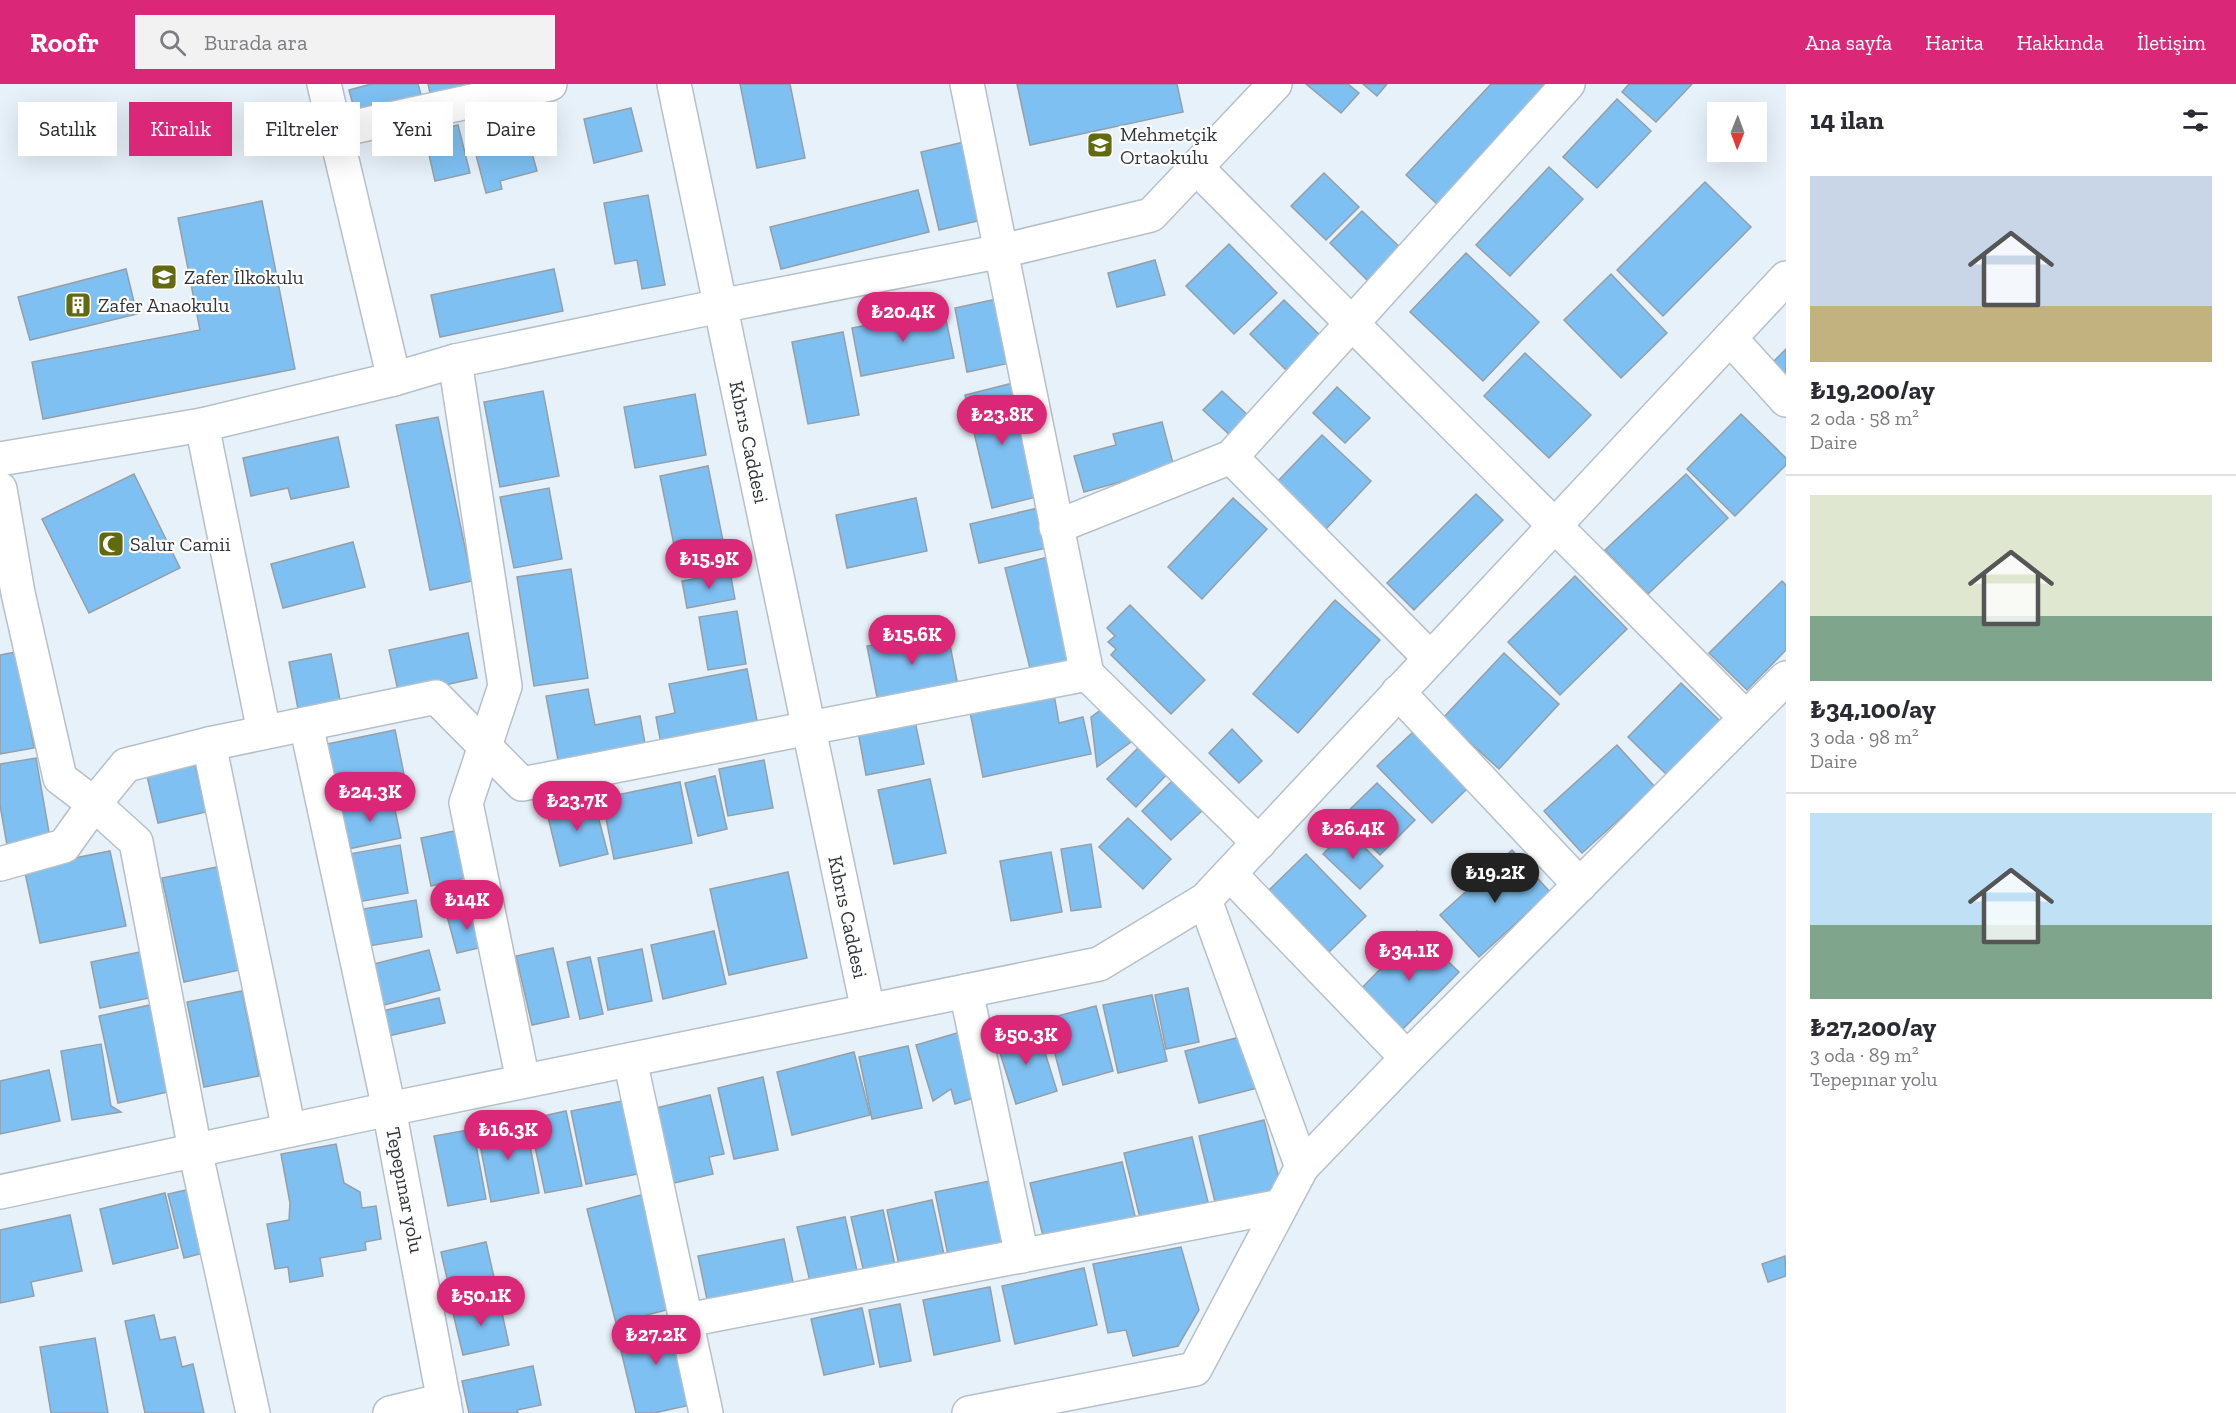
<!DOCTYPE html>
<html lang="tr">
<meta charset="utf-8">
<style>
:root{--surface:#fff;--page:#f2f2f3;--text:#2b2b33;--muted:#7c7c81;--line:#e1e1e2;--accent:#db2777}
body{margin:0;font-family:"Zilla Slab",serif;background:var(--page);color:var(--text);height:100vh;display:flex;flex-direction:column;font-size:22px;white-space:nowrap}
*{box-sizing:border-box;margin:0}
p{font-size:20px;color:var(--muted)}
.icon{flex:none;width:33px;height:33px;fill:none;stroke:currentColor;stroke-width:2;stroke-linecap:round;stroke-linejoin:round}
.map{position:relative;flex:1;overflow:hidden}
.sheet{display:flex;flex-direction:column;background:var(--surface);width:450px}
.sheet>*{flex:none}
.banner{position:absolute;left:18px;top:18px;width:570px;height:54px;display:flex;gap:12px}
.needle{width:39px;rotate:181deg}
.controls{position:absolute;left:1707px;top:18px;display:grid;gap:12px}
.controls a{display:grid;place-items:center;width:60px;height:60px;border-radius:0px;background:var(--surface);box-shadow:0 6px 24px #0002;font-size:30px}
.price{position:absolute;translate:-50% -51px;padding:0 14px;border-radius:21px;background:var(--accent);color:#fff;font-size:20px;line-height:39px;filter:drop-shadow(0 2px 3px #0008)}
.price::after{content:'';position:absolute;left:50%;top:36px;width:18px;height:14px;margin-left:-9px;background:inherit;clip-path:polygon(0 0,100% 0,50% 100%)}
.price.current{background:#222;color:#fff}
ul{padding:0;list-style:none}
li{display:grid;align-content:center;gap:12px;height:318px;padding:0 24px}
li+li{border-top:2px solid var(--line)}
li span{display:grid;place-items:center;height:186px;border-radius:0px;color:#555}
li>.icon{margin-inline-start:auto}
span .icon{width:108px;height:108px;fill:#fffc;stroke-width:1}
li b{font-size:26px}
h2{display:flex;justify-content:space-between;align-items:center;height:72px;padding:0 24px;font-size:26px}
.chip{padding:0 21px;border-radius:0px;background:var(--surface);box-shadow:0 6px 24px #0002;font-size:21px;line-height:54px}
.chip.current{background:var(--accent);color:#fff}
header{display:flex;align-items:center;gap:36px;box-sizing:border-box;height:84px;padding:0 30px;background:var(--accent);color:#fff}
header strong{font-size:28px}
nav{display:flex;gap:33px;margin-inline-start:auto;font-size:21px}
.search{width:420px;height:54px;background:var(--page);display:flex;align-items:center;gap:15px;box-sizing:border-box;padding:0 21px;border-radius:0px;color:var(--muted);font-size:22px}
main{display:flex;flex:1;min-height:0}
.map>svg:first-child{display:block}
.building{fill:#7ec0f2;stroke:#969fa7;stroke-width:1.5}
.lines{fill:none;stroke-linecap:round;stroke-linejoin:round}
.minor-casing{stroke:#b6c0c7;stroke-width:36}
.tertiary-casing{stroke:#b6c0c7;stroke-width:36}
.minor{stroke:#fff;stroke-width:33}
.tertiary{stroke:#fff;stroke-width:33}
.labels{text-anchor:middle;stroke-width:4.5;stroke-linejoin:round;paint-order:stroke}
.poi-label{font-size:20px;fill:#323639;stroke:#fff;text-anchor:start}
.street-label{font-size:20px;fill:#323639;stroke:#fff}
</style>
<header>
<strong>Roofr</strong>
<div class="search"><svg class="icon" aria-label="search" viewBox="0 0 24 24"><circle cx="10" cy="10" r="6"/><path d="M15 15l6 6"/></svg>Burada ara</div>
<nav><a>Ana sayfa</a><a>Harita</a><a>Hakkında</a><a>İletişim</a></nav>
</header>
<main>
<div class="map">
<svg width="1786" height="1329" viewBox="0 0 1786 1329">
<rect width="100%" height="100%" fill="#e7f1f9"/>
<g class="building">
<path d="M 371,0 L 418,0 L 422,14 L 356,32 L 349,6 Z"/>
<path d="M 428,0 L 469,0 L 430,9 Z"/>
<path d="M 740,0 L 790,0 L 805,74 L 757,84 Z"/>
<path d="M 1017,0 L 1177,0 L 1183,28 L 1030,61 Z"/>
<path d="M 1306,0 L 1348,0 L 1359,9 L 1341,29 Z"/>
<path d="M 1363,0 L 1387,0 L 1377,12 Z"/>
<path d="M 1491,0 L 1550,0 L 1437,120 L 1406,91 Z"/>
<path d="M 1629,0 L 1692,0 L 1656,38 L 1622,8 Z"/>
<path d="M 1617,15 L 1651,47 L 1597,104 L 1563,73 Z"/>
<path d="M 631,24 L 642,67 L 594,79 L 584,35 Z"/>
<path d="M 523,37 L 537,87 L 500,97 L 502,105 L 486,109 L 471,52 Z"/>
<path d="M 458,41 L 470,89 L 435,97 L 424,49 Z"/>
<path d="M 964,58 L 982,136 L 939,146 L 921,68 Z"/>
<path d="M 1549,83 L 1583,115 L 1510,192 L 1476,161 Z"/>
<path d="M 1324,89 L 1359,123 L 1326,156 L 1291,122 Z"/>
<path d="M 1705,98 L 1751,143 L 1663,232 L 1617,186 Z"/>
<path d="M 918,106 L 929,148 L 781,185 L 770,143 Z"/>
<path d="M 648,111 L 665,201 L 642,205 L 637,176 L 615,180 L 604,119 Z"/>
<path d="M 262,117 L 295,285 L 43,335 L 32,278 L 200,246 L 178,134 Z"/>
<path d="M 1362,127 L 1407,170 L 1374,203 L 1330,159 Z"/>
<path d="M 1229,160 L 1277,209 L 1234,250 L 1186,202 Z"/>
<path d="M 1466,169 L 1539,238 L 1483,297 L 1410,228 Z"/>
<path d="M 1155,176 L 1165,211 L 1117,223 L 1108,189 Z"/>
<path d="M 126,185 L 137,230 L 30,256 L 18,213 Z"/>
<path d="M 554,185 L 563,227 L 440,253 L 431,211 Z"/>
<path d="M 1611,190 L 1667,249 L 1621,294 L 1564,236 Z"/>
<path d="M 997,215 L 1010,279 L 967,288 L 955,224 Z"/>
<path d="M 1284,216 L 1328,259 L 1293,293 L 1250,250 Z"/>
<path d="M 944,226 L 954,274 L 861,292 L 852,244 Z"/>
<path d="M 843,248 L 859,331 L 808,340 L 792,258 Z"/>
<path d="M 1786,265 L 1786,297 L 1770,281 Z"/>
<path d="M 1525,269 L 1591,331 L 1549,374 L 1484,312 Z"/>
<path d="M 1013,299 L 1040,412 L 992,424 L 965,311 Z"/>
<path d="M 1337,303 L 1370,334 L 1345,359 L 1313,329 Z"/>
<path d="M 543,307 L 559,392 L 500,403 L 484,318 Z"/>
<path d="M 1222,307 L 1253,336 L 1234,355 L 1203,326 Z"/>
<path d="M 695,310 L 706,371 L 635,384 L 624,323 Z"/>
<path d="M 1741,330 L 1786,374 L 1786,381 L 1735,432 L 1687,385 Z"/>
<path d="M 438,333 L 472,497 L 430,506 L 396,341 Z"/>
<path d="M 1162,338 L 1174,383 L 1084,408 L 1074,372 L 1116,361 L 1113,350 Z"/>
<path d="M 1322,351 L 1371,397 L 1326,445 L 1277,398 Z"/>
<path d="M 338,353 L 349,403 L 291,415 L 288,404 L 251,412 L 243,374 Z"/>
<path d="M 708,382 L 727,477 L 679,486 L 660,392 Z"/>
<path d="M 134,390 L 180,484 L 89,529 L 42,435 Z"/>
<path d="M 1686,390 L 1728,434 L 1648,510 L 1605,466 Z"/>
<path d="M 549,404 L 562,475 L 514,484 L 500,413 Z"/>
<path d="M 1476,410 L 1503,436 L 1414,526 L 1387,499 Z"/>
<path d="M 916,414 L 927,467 L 847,484 L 836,431 Z"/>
<path d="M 1233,414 L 1267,445 L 1202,515 L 1168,483 Z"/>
<path d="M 1042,423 L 1051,463 L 979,479 L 970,440 Z"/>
<path d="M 353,458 L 365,503 L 283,524 L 271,480 Z"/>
<path d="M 1052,472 L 1078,576 L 1031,588 L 1005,484 Z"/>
<path d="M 571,485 L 588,594 L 534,602 L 517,493 Z"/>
<path d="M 730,488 L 735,515 L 687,524 L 682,497 Z"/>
<path d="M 1575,492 L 1627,545 L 1560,611 L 1508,558 Z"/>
<path d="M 1782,497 L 1786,501 L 1786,566 L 1747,606 L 1709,569 Z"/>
<path d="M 1335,516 L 1380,556 L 1298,649 L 1253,610 Z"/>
<path d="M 1130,521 L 1205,596 L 1171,630 L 1111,571 L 1116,565 L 1108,558 L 1115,552 L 1107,544 Z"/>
<path d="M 737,527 L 746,580 L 708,586 L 699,533 Z"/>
<path d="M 947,546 L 958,602 L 878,618 L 867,562 Z"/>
<path d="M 468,549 L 477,594 L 399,611 L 389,566 Z"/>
<path d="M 16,568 L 34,664 L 0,670 L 0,571 Z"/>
<path d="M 1504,569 L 1559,620 L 1499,685 L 1443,634 Z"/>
<path d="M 331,570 L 342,626 L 300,635 L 289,578 Z"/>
<path d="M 747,585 L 759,647 L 662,665 L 656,633 L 675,629 L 669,600 Z"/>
<path d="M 1681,599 L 1720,637 L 1667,691 L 1628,653 Z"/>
<path d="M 588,605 L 595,641 L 640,632 L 647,671 L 560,687 L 546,612 Z"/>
<path d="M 1053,605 L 1059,639 L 1083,633 L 1091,670 L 983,693 L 969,623 Z"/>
<path d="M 1113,617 L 1139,652 L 1097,683 L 1091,633 Z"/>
<path d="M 915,637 L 924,680 L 866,691 L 858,648 Z"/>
<path d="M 1232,645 L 1262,677 L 1239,699 L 1209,669 Z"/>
<path d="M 395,646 L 406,700 L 338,714 L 327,660 Z"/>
<path d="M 1414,647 L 1468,704 L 1432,739 L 1377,682 Z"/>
<path d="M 1142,660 L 1170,687 L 1136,723 L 1107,695 Z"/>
<path d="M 1617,661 L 1655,703 L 1582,769 L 1544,727 Z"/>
<path d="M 36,674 L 51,760 L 8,767 L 0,721 L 0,680 Z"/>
<path d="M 764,676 L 773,724 L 728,732 L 719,685 Z"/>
<path d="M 195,681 L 206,728 L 158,739 L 147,692 Z"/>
<path d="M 715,692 L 727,745 L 698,752 L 685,699 Z"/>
<path d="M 1175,694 L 1204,725 L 1171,756 L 1142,727 Z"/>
<path d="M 930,695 L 946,769 L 894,780 L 878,706 Z"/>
<path d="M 680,698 L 692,759 L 614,775 L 602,714 Z"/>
<path d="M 1377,699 L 1415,736 L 1380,771 L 1342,733 Z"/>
<path d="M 392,712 L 401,754 L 348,765 L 340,723 Z"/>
<path d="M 593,713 L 608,770 L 560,782 L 546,725 Z"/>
<path d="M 1128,734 L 1171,775 L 1143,805 L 1099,763 Z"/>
<path d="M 459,746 L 470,793 L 431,802 L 421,754 Z"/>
<path d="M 1347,746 L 1383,782 L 1360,805 L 1323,770 Z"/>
<path d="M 1091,760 L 1101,823 L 1071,827 L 1061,765 Z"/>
<path d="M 400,761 L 408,809 L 358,818 L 349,770 Z"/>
<path d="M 1512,766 L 1550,808 L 1479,873 L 1440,831 Z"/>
<path d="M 110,767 L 126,842 L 40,859 L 24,784 Z"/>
<path d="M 1051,768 L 1062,828 L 1011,837 L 1000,777 Z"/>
<path d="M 1306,770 L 1366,832 L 1329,868 L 1269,806 Z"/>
<path d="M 222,782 L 244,885 L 184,898 L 162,794 Z"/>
<path d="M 788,788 L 807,874 L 729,891 L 710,805 Z"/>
<path d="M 416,816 L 422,853 L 369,862 L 363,825 Z"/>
<path d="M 476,824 L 487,862 L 457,869 L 447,832 Z"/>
<path d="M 714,847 L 726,900 L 663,915 L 651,861 Z"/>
<path d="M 1417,847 L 1459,888 L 1400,948 L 1358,908 Z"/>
<path d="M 553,864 L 569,933 L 532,941 L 516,872 Z"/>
<path d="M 642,865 L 652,917 L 608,926 L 598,874 Z"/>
<path d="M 429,866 L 440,906 L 384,921 L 374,880 Z"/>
<path d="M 145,867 L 154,913 L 100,924 L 91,878 Z"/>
<path d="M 590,873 L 603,930 L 580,935 L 567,878 Z"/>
<path d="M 1188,904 L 1199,958 L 1166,965 L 1155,911 Z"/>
<path d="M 242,907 L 259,992 L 204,1003 L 187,918 Z"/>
<path d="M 1152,911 L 1167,977 L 1118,989 L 1103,921 Z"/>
<path d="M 439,914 L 445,939 L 388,952 L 382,927 Z"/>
<path d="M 150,921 L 168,1008 L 118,1019 L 99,932 Z"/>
<path d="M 1096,922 L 1113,987 L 1063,1001 L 1046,935 Z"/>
<path d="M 1037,943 L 1057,1007 L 1016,1020 L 996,956 Z"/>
<path d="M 964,947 L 983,1011 L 955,1020 L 951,1005 L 933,1017 L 916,961 Z"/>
<path d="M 1244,952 L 1265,1002 L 1199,1019 L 1185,967 Z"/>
<path d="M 101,960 L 111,1022 L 121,1028 L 72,1036 L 61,967 Z"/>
<path d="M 908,962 L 922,1024 L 872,1035 L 859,973 Z"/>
<path d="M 854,968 L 870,1031 L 792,1051 L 777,988 Z"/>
<path d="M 49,986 L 60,1037 L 0,1050 L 0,997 Z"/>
<path d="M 763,993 L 778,1066 L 734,1075 L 718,1004 Z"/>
<path d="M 710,1011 L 724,1070 L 709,1073 L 713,1090 L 674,1099 L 656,1024 Z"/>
<path d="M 628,1016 L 643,1089 L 586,1100 L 571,1027 Z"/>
<path d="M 566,1027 L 582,1102 L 545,1109 L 529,1035 Z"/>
<path d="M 525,1036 L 539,1109 L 491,1118 L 477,1045 Z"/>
<path d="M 1264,1036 L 1282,1107 L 1216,1122 L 1199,1052 Z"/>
<path d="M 473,1045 L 486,1115 L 448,1122 L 434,1052 Z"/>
<path d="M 1192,1053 L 1208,1118 L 1140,1134 L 1124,1069 Z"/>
<path d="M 336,1060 L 344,1099 L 360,1108 L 362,1124 L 376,1122 L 381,1155 L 365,1158 L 366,1166 L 320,1174 L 323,1192 L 290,1198 L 288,1183 L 275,1185 L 267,1140 L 289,1136 L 290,1119 L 281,1070 Z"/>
<path d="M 1122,1078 L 1136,1136 L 1044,1156 L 1030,1099 Z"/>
<path d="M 995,1096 L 1009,1163 L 949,1176 L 935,1108 Z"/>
<path d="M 195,1104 L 211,1167 L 184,1174 L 168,1110 Z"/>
<path d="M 165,1109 L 178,1164 L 113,1180 L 100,1125 Z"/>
<path d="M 645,1110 L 674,1224 L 616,1239 L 587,1125 Z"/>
<path d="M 932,1116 L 945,1175 L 900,1185 L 887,1126 Z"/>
<path d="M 883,1126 L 897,1190 L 866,1197 L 851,1133 Z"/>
<path d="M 70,1131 L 82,1187 L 31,1198 L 34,1212 L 0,1219 L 0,1146 Z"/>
<path d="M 845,1133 L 859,1196 L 812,1206 L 797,1143 Z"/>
<path d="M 784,1155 L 795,1208 L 709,1225 L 698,1172 Z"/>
<path d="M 486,1158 L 498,1211 L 453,1221 L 441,1168 Z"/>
<path d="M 1181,1163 L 1199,1226 L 1178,1262 L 1133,1272 L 1126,1246 L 1108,1249 L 1093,1180 Z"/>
<path d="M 1785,1172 L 1786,1192 L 1768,1198 L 1762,1180 Z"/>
<path d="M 1084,1184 L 1097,1241 L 1015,1260 L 1002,1202 Z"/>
<path d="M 990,1203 L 1000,1257 L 934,1271 L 923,1216 Z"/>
<path d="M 499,1215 L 509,1261 L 463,1271 L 452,1225 Z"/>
<path d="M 900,1220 L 911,1277 L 880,1283 L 869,1226 Z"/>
<path d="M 862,1224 L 874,1280 L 824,1291 L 811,1235 Z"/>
<path d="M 154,1231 L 160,1256 L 175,1253 L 182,1283 L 193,1280 L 204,1329 L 145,1329 L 125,1237 Z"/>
<path d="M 674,1232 L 695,1320 L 654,1329 L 636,1329 L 616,1246 Z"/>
<path d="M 95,1254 L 108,1329 L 51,1329 L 40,1263 Z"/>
<path d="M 533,1282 L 541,1321 L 517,1326 L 518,1329 L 469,1329 L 462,1297 Z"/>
</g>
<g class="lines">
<defs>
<g id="minor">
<path d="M 324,0 L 394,295"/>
<path d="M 967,0 L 1087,590"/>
<path d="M 335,47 L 550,0"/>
<path d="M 1197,84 C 1379,268 1564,449 1746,634"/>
<path d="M 1730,254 L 1786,316"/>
<path d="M 455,277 L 505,602 L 466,719 L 523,997"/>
<path d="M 202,341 L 264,648"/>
<path d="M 1231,373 L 1430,574"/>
<path d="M 0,375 L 202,341 L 394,295 L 455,277 L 720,222 L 1002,167 L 1151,131 L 1275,0"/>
<path d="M 0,405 L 18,509 L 60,694 L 94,720 L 136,758 L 195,1066 L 253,1329"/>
<path d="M 1056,443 L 1231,373 L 1568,0"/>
<path d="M 1398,608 L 1580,801"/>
<path d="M 306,640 L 389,1025"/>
<path d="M 209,660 L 289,1046"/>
<path d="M 0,780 L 64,762 L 94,720 L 126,681 L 209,660 L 436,613 L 522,700 L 1087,590 L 1259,759"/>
<path d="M 1230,790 L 1407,974"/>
<path d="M 966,907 L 1022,1172"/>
<path d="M 868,927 L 1099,880 L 1205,816 L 1786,194"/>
<path d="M 630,976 L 706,1329"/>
<path d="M 1302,1083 L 1407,974 L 1786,594"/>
<path d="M 687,1236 L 1281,1122"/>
<path d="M 390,1329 L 444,1316"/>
<path d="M 969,1329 L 1195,1285 L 1302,1083 L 1205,816"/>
</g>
<g id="tertiary">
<path d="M 389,1025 L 446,1329"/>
<path d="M 0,1108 L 389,1025 L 868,927 L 674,0"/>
</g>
</defs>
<use href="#minor" class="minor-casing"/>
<use href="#tertiary" class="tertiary-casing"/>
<use href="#minor" class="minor"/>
<use href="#tertiary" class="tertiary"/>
</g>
<defs>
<symbol id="school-square" viewBox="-11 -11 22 22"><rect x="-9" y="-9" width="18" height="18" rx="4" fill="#626a0f" stroke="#fff"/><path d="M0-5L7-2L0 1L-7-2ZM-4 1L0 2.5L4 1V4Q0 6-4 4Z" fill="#fff"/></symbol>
<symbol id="building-square" viewBox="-11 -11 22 22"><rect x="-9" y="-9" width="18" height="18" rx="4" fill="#626a0f" stroke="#fff"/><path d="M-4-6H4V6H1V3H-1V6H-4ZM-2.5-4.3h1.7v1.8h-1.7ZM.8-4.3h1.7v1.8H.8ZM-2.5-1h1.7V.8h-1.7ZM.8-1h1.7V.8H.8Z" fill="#fff"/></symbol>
<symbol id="mosque-square" viewBox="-11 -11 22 22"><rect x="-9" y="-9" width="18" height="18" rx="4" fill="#626a0f" stroke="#fff"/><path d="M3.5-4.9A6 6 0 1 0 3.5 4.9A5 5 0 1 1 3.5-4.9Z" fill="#fff"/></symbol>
</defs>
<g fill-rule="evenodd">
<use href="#school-square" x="1085" y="46" width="30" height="30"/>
<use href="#school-square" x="149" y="178" width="30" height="30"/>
<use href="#building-square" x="63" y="206" width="30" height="30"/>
<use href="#mosque-square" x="96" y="445" width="30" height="30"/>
</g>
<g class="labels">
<g class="poi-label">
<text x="1120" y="57">Mehmetçik<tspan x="1120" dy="23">Ortaokulu</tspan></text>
<text x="184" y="200">Zafer İlkokulu</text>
<text x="98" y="228">Zafer Anaokulu</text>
<text x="130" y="467">Salur Camii</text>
</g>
<g class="street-label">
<text transform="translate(749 358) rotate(78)" y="7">Kıbrıs Caddesi</text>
<text transform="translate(848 833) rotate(78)" y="7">Kıbrıs Caddesi</text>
<text transform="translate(405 1106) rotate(79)" y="7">Tepepınar yolu</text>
</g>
</g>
</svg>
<div class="controls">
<a><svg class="needle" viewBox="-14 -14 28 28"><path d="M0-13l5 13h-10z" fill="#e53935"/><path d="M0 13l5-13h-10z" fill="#7c7c81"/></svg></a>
</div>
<b class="price" style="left:903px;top:259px">₺20.4K</b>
<b class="price" style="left:1002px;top:362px">₺23.8K</b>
<b class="price" style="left:709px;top:506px">₺15.9K</b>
<b class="price" style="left:912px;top:582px">₺15.6K</b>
<b class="price" style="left:370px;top:739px">₺24.3K</b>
<b class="price" style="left:577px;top:748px">₺23.7K</b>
<b class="price" style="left:1353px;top:776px">₺26.4K</b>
<b class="price current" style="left:1495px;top:820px">₺19.2K</b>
<b class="price" style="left:467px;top:847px">₺14K</b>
<b class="price" style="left:1409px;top:898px">₺34.1K</b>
<b class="price" style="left:1026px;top:982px">₺50.3K</b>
<b class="price" style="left:508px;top:1077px">₺16.3K</b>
<b class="price" style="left:481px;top:1243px">₺50.1K</b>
<b class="price" style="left:656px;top:1282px">₺27.2K</b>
<div class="banner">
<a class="chip">Satılık</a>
<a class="chip current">Kiralık</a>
<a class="chip">Filtreler</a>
<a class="chip">Yeni</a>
<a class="chip">Daire</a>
</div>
</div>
<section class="sheet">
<h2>14 ilan<svg class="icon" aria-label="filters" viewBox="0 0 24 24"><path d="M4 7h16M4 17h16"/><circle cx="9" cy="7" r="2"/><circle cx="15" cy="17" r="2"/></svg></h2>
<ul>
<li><span style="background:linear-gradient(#c9d6e8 70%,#c2b280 0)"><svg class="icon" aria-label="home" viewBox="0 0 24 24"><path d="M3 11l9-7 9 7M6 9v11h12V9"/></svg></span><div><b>₺19,200/ay</b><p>2 oda · 58 m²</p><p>Daire</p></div></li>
<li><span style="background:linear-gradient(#dfe7d0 65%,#7fa58c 0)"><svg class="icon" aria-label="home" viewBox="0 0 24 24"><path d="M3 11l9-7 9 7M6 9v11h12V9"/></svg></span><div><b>₺34,100/ay</b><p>3 oda · 98 m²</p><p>Daire</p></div></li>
<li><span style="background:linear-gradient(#bfe0f5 60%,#7fa58c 0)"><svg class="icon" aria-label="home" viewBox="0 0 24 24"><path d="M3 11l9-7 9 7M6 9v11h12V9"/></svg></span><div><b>₺27,200/ay</b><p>3 oda · 89 m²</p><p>Tepepınar yolu</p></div></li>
</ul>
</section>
</main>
